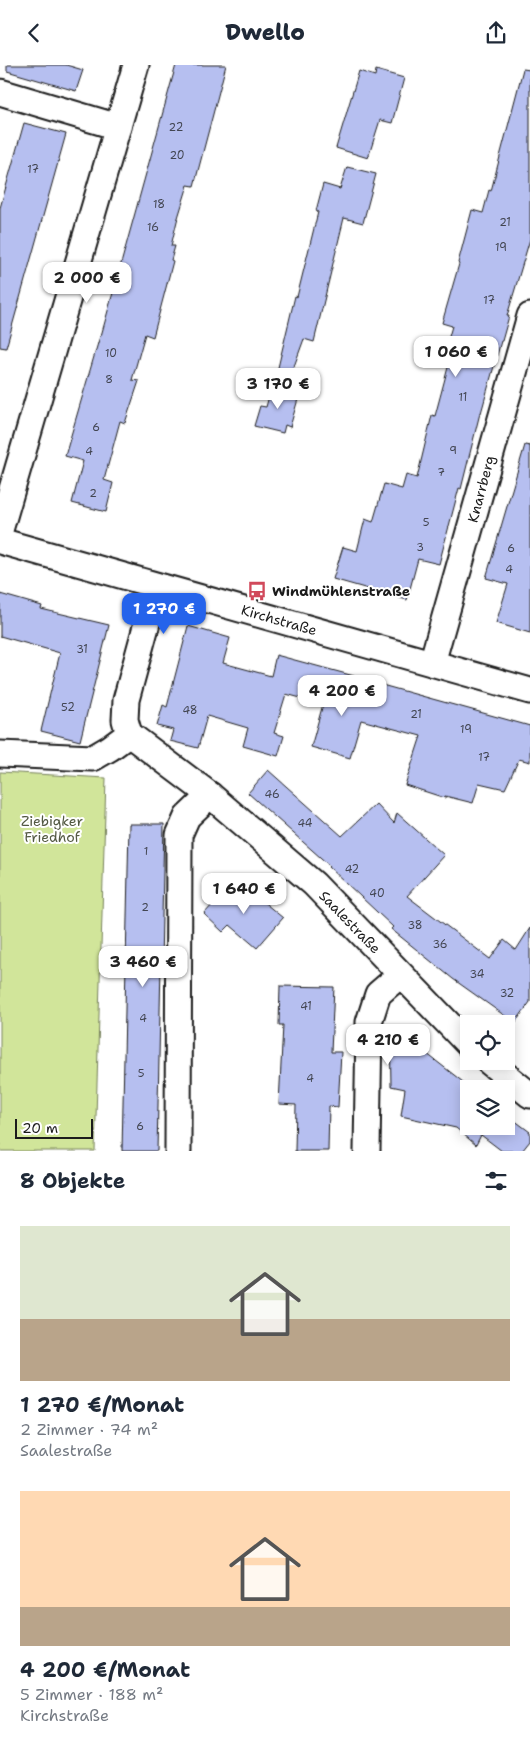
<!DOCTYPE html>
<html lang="de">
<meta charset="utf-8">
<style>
:root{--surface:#fff;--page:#f2f2f3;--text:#1f2937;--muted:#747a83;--accent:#2563eb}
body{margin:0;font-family:"Shantell Sans",sans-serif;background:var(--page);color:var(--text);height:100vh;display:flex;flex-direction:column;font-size:19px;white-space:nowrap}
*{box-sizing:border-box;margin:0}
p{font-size:16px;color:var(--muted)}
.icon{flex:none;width:28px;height:28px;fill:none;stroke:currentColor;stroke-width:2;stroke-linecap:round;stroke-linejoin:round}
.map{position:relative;height:1086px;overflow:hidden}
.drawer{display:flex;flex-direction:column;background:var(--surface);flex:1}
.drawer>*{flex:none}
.buttons{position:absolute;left:460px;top:950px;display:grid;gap:10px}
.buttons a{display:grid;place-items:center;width:55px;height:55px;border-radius:0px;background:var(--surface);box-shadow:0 2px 12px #0003;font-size:25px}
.scale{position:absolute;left:15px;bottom:12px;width:78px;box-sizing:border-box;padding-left:5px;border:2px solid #1c1c1c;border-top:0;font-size:14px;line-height:18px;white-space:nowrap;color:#1c1c1c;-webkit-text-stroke:4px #fff;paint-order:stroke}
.price{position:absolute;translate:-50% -42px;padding:0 11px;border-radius:10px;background:#fff;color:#222;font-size:16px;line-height:32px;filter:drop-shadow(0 1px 2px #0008)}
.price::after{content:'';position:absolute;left:50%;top:30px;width:15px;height:11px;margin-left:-8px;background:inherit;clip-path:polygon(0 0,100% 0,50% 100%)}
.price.on{background:var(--accent);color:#fff}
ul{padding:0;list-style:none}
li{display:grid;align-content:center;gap:10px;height:265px;padding:0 20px}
li span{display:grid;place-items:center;height:155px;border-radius:0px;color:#555}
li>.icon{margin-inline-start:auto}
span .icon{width:90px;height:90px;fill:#fffc;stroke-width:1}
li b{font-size:21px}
h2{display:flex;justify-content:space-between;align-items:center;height:60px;padding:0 20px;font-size:21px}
header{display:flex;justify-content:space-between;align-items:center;height:65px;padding:0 20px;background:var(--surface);font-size:22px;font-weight:800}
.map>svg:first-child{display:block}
.green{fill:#d1e59a;stroke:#76805b}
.building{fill:#b6bff0;stroke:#1c1c1c}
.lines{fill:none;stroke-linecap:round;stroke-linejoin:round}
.street-casing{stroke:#1c1c1c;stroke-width:29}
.street{stroke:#fff;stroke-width:25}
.labels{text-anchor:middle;stroke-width:4;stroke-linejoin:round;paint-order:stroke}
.number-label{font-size:11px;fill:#424551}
.street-label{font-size:14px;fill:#1c1c1c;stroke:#fff}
.poi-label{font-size:14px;font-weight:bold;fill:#1c1c1c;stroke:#fff;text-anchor:start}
.park-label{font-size:14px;fill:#525842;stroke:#fff}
</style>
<header><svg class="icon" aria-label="back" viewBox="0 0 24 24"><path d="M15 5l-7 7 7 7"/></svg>Dwello<svg class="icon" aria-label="share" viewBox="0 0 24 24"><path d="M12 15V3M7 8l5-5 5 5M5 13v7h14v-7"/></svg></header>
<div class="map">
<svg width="530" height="1086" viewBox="0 0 530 1086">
<rect width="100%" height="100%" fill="#fff"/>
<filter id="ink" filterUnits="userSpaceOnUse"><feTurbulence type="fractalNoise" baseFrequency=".02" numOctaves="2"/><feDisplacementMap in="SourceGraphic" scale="10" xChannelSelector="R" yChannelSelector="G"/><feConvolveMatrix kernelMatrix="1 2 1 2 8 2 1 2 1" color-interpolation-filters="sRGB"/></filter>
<g filter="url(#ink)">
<path class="green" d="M 0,707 L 106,713 L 95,1086 L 0,1086 Z"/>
<g class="building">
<path d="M 7,0 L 66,0 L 83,5 L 76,26 L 7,6 Z"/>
<path d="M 176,0 L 226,0 L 194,121 L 188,120 L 177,156 L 171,181 L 175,181 L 171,195 L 173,196 L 153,272 L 145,269 L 132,315 L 139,316 L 125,358 L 120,356 L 104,415 L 113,418 L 106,447 L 72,438 L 83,396 L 65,391 L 100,271 L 101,271 Z"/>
<path d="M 523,4 L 530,5 L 530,174 L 507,251 L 509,251 L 502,276 L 501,276 L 481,348 L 480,348 L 461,424 L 459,423 L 439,499 L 418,494 L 407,535 L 333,514 L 343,482 L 357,486 L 365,454 L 373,457 L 384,419 L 402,424 L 406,410 L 417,413 L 432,350 L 435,351 L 455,276 L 448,275 L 452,261 L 442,258 L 459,199 L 458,198 L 472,145 L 483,148 L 489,125 L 491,126 Z"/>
<path d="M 376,5 L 404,13 L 392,58 L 380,55 L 368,93 L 336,83 L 359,6 L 375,11 Z"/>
<path d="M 24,58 L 66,69 L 6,283 L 0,282 L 0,143 Z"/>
<path d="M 347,102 L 376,109 L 363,158 L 344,153 L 314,277 L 304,274 L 289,315 L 276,311 L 295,231 L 297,232 L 318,147 L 316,146 L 323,119 L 340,124 Z"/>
<path d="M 272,320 L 300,327 L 290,362 L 285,360 L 283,368 L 254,361 L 260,341 L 266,342 Z"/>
<path d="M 525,380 L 530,381 L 530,568 L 496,558 L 508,519 L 486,513 Z"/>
<path d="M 0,529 L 42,541 L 41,544 L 109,560 L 80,676 L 41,666 L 60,588 L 0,571 Z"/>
<path d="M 188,561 L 230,573 L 223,598 L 271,611 L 276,590 L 354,611 L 353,612 L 530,661 L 530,697 L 519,694 L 505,724 L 479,718 L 473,738 L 445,731 L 445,733 L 405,720 L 421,671 L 361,655 L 350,693 L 311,682 L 323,639 L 286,629 L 274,668 L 284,671 L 278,691 L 243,681 L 248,663 L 207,651 L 198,683 L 170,676 L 173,665 L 157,661 L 163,640 L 167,642 Z"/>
<path d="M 268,705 L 342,771 L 376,739 L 394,758 L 397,748 L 444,790 L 407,831 L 490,894 L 504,875 L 516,885 L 530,863 L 530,937 L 515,958 L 453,914 L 391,864 L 393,862 L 329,802 L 330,801 L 248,728 Z"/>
<path d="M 129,759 L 164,759 L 157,1086 L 122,1086 Z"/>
<path d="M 232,818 L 251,835 L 255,830 L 283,853 L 257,883 L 230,860 L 223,867 L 204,849 Z"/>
<path d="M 280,921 L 334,922 L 331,987 L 341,987 L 338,1042 L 329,1041 L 328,1086 L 295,1086 L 296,1040 L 279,1039 L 283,960 L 279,960 Z"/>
<path d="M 390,960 L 472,1024 L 469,1024 L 469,1061 L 506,1061 L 506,1049 L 530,1067 L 530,1076 L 522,1086 L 502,1086 L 481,1070 L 476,1080 L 456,1063 L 401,1051 L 405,1024 L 391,1021 Z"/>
</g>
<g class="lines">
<defs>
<g id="street">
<path d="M 0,27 L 118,62"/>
<path d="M 0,465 L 136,0"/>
<path d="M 0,476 L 530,626"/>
<path d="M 432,598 L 530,251"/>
<path d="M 129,669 L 210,730 L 314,819 L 469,980"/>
<path d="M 0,689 L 93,693 L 110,683 L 129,669 L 125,655 L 126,635 L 157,521"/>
<path d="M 488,996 L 530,1030"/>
<path d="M 178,1086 L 179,770 L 187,752 L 210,730"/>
<path d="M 367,1086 L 369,957 L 378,929 L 400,910"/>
</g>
</defs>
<use href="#street" class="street-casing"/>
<use href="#street" class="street"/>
</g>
</g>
<defs>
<symbol id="bus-bare" viewBox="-9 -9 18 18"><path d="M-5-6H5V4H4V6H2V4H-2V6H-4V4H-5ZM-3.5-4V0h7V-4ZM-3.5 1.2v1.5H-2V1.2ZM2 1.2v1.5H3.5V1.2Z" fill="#d1495b" stroke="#fff" stroke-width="2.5" paint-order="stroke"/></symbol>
</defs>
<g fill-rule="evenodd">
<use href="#bus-bare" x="243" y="512" width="28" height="28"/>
</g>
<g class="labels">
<g class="number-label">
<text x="176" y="66">22</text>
<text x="177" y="94">20</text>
<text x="33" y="108">17</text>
<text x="159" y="143">18</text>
<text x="505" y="161">21</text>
<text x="153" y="166">16</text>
<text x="501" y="186">19</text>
<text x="489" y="239">17</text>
<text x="111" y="292">10</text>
<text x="109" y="318">8</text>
<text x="463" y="336">11</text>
<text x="96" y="366">6</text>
<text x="453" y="389">9</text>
<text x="89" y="390">4</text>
<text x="441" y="411">7</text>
<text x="93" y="432">2</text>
<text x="426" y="461">5</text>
<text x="420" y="486">3</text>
<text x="511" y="487">6</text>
<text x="509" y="508">4</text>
<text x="82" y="588">31</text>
<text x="68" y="646">52</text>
<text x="190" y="649">48</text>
<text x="416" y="653">21</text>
<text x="466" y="668">19</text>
<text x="484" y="696">17</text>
<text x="272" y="733">46</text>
<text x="305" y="762">44</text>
<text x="146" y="790">1</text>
<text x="352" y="808">42</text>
<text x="377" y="832">40</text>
<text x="145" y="846">2</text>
<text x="415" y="864">38</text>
<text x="440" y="883">36</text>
<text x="477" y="913">34</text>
<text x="507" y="932">32</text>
<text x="306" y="945">41</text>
<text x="143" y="957">4</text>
<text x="141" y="1012">5</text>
<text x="310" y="1017">4</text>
<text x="140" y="1065">6</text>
</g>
<g class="street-label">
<text transform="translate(481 424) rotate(-75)" y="5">Knarrberg</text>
<text transform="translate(279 555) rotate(16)" y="5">Kirchstraße</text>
<text transform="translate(350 857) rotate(46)" y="5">Saalestraße</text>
</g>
<g class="poi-label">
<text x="272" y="531">Windmühlenstraße</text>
</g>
<g class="park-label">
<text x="52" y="761">Ziebigker<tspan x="52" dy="16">Friedhof</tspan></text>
</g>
</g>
</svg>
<div class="buttons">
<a><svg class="icon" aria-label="locate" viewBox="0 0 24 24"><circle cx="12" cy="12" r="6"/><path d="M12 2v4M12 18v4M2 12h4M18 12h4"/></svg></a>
<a><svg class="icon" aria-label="layers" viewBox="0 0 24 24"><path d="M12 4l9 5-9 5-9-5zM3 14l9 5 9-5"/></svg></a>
</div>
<div class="scale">20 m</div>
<b class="price" style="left:87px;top:239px">2 000 €</b>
<b class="price" style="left:456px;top:313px">1 060 €</b>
<b class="price" style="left:278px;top:345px">3 170 €</b>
<b class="price on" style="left:164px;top:570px">1 270 €</b>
<b class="price" style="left:342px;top:652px">4 200 €</b>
<b class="price" style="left:244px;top:850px">1 640 €</b>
<b class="price" style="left:143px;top:923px">3 460 €</b>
<b class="price" style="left:388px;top:1001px">4 210 €</b>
</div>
<section class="drawer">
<h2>8 Objekte<svg class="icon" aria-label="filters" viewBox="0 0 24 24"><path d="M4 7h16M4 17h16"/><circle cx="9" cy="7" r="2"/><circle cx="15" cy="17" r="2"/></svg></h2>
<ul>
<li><span style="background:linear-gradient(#dfe7d0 60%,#b9a48a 0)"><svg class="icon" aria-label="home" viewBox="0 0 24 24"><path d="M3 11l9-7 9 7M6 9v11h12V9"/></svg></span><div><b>1 270 €/Monat</b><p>2 Zimmer · 74 m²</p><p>Saalestraße</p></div></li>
<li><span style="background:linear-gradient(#ffd9b3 75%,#b9a48a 0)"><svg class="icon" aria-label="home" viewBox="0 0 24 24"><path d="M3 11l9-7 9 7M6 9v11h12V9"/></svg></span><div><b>4 200 €/Monat</b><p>5 Zimmer · 188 m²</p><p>Kirchstraße</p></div></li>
</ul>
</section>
